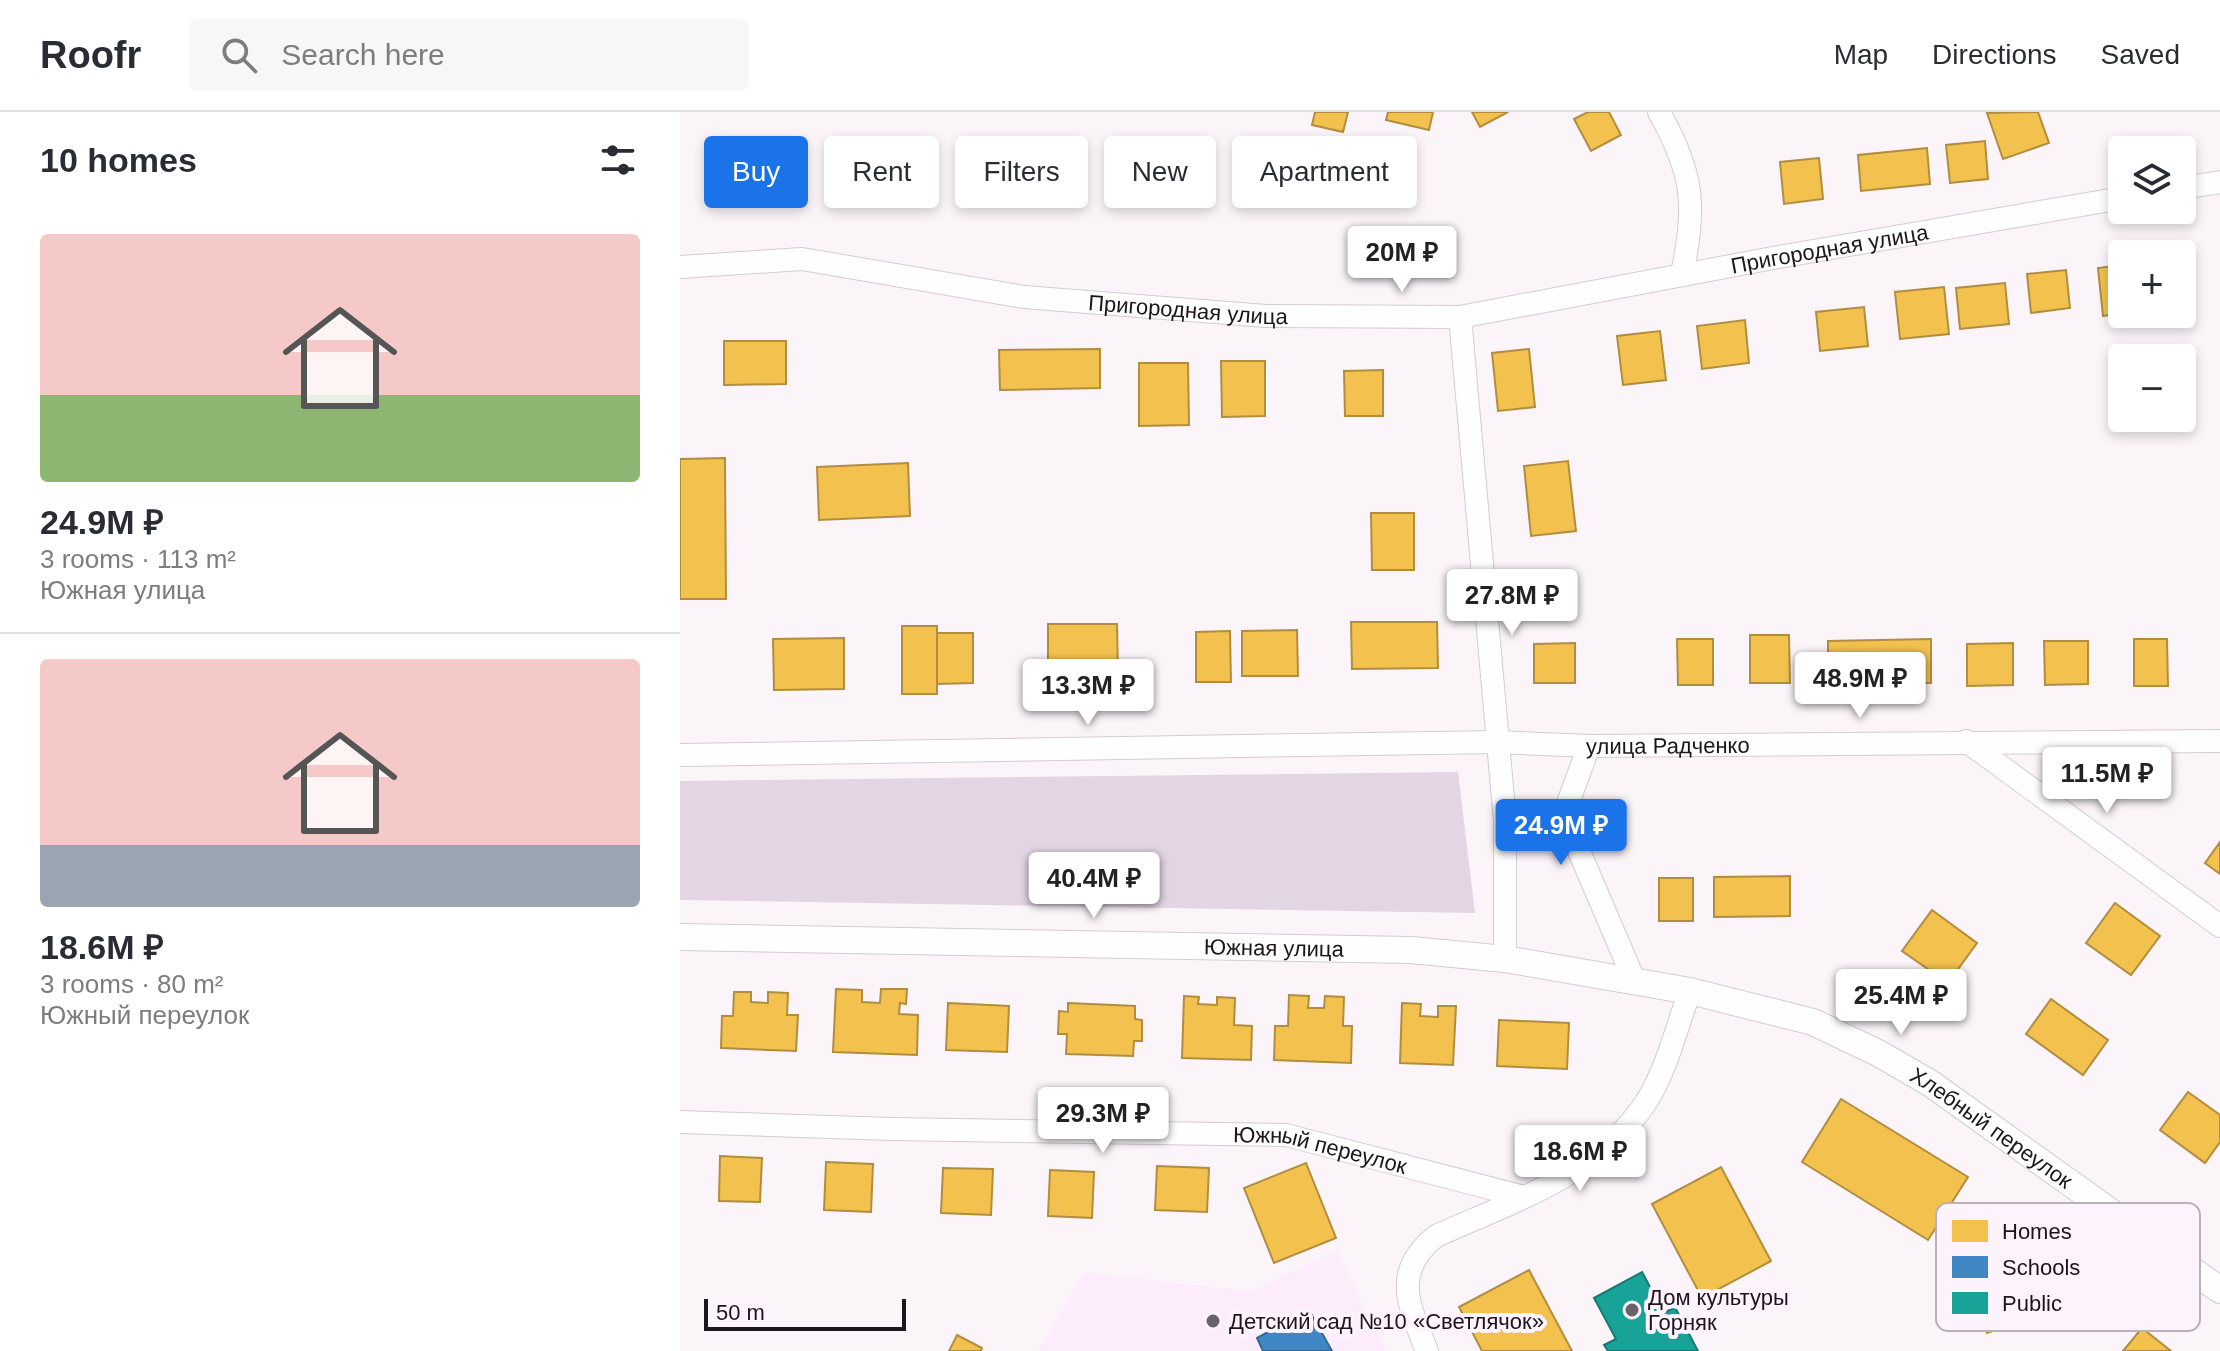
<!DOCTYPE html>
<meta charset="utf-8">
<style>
:root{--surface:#fff;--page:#f7f7f7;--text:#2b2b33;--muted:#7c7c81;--line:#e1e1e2;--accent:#1a73e8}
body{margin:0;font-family:Arial,sans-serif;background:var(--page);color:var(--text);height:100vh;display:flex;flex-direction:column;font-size:30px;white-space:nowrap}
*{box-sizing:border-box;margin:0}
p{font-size:26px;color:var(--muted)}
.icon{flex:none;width:44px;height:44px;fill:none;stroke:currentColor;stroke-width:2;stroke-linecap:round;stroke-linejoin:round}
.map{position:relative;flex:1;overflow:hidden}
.drawer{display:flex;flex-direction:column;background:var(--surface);width:680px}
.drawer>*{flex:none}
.guide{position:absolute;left:24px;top:24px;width:760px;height:72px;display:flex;gap:16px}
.tools{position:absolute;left:1428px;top:24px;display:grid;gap:16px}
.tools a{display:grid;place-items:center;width:88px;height:88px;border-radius:8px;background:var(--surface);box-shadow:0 4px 12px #0003;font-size:40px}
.scale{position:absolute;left:24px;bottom:20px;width:202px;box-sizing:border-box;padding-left:8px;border:4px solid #1d151d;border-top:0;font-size:22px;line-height:28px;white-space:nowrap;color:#1d151d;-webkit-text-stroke:6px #fdf3fc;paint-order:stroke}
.price{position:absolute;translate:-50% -68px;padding:0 18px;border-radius:8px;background:#fff;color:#222;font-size:26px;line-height:52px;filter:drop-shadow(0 2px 4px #0008)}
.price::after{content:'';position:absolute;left:50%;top:48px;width:24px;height:18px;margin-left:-12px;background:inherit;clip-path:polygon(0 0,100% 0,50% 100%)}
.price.selected{background:var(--accent);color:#fff}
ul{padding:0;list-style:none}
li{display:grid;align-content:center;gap:16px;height:424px;padding:0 40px}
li+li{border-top:2px solid var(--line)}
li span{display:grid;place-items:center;height:248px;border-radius:8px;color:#555}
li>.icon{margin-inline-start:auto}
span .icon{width:144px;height:144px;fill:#fffc;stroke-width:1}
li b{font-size:34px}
h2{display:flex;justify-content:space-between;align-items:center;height:96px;padding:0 40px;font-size:34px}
.pill{padding:0 28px;border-radius:8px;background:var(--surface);box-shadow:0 4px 12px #0003;font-size:28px;line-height:72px}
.pill.selected{background:var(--accent);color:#fff}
header{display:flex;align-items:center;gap:48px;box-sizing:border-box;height:112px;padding:0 40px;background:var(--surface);border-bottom:2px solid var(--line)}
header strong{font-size:38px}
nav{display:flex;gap:44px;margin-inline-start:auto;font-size:28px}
.search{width:560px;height:72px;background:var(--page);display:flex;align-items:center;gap:20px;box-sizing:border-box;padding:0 28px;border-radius:8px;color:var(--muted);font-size:30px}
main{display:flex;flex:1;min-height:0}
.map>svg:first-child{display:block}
.built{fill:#fdedfc}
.green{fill:#e4d5e4}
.homes{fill:#f2c14e;stroke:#b28d3f;stroke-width:2}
.schools{fill:#3f88c5;stroke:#356693;stroke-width:2}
.public{fill:#17a398;stroke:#197873;stroke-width:2}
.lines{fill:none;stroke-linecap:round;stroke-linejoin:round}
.minor-casing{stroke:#d3ccd3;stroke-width:24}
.tertiary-casing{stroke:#d3ccd3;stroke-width:28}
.minor{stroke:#fefefe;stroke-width:22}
.tertiary{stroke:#fefefe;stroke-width:26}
.poi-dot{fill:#6b636a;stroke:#fdf3fc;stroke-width:3}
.labels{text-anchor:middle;stroke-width:8;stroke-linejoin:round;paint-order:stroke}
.street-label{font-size:22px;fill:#1d151d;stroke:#fdf3fc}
.poi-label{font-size:22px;fill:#1d151d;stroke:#fdf3fc;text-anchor:start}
.key{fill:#fdf3fc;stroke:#bab0b9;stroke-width:2}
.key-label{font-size:22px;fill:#1d151d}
</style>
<header>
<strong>Roofr</strong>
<div class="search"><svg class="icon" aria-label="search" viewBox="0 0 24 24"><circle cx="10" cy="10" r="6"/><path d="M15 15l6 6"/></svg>Search here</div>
<nav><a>Map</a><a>Directions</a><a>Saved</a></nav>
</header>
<main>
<section class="drawer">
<h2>10 homes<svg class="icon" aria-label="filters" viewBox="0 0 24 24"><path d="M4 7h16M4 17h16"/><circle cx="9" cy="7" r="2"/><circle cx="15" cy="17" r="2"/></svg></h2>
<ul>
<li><span style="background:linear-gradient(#f6c9c9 65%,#8fb573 0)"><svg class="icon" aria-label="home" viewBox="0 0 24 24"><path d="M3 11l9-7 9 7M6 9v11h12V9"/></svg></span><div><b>24.9M ₽</b><p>3 rooms · 113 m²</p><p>Южная улица</p></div></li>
<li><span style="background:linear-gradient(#f6c9c9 75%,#9aa5b1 0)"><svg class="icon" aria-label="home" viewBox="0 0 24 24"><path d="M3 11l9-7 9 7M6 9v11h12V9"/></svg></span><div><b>18.6M ₽</b><p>3 rooms · 80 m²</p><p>Южный переулок</p></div></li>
</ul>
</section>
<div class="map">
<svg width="1540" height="1239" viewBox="0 0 1540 1239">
<rect width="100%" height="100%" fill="#fbf5fa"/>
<path class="built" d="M 657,1139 L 706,1239 L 358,1239 L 404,1160 L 570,1179 Z"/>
<path class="green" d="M 778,660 L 795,801 L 0,788 L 0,669 Z"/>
<g class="homes">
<path d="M 635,0 L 668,0 L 663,20 L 632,13 Z"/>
<path d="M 708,0 L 753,0 L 749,18 L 706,8 Z"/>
<path d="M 792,0 L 828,0 L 800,15 Z"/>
<path d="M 908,0 L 929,0 L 941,23 L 911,39 L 894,7 Z"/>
<path d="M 1358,0 L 1369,31 L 1323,47 L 1307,1 Z"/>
<path d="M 1305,29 L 1308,67 L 1270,71 L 1266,33 Z"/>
<path d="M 1247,36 L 1250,72 L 1181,79 L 1178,43 Z"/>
<path d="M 49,39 L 96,46 L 90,86 L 43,79 Z"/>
<path d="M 1139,46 L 1143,87 L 1104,92 L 1100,50 Z"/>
<path d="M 1442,153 L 1442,201 L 1423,204 L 1418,156 Z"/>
<path d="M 1386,158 L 1390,196 L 1351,201 L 1347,162 Z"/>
<path d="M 1325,171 L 1329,212 L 1280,217 L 1276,176 Z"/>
<path d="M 1264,175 L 1269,222 L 1220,227 L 1215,180 Z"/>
<path d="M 1184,195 L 1188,234 L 1140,239 L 1136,200 Z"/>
<path d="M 1065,208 L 1069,251 L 1022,257 L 1017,214 Z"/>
<path d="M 980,219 L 986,268 L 943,273 L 937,224 Z"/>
<path d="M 44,229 L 106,229 L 106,272 L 44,273 Z"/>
<path d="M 420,237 L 420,276 L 320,278 L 319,238 Z"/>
<path d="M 849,237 L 855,295 L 818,299 L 812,241 Z"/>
<path d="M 541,249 L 585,249 L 585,304 L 542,305 Z"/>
<path d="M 459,251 L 508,251 L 509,313 L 459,314 Z"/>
<path d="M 703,258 L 703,304 L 665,304 L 664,259 Z"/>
<path d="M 45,346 L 46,487 L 0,487 L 0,347 Z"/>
<path d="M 888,349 L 896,419 L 851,424 L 844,354 Z"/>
<path d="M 228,351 L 230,404 L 139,408 L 137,355 Z"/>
<path d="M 691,401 L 734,401 L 734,458 L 692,458 Z"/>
<path d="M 671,510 L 757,510 L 758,556 L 672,557 Z"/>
<path d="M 368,512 L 437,512 L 438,561 L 368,561 Z"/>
<rect x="222" y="514" width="35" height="68"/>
<path d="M 617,518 L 618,564 L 562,564 L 562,519 Z"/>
<path d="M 550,519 L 551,570 L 516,570 L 516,520 Z"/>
<path d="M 257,521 L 293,521 L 293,571 L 257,572 Z"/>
<path d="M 1070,523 L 1109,523 L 1110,571 L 1070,571 Z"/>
<path d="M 164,526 L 164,577 L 94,578 L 93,527 Z"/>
<path d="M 997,527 L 1033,527 L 1033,573 L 998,573 Z"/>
<path d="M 1251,527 L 1251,571 L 1148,573 L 1148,529 Z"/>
<path d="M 1454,527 L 1487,527 L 1488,574 L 1454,574 Z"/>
<path d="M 1364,529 L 1408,529 L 1408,572 L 1365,573 Z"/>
<path d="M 895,531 L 895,571 L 854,571 L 854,532 Z"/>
<path d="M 1333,531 L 1333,573 L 1287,574 L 1287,532 Z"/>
<path d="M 1540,730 L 1540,762 L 1525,751 Z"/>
<path d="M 1110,764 L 1110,804 L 1034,805 L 1034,765 Z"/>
<rect x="979" y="766" width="34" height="43"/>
<path d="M 1435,791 L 1480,824 L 1451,863 L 1406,831 Z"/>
<path d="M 1252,798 L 1297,831 L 1268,871 L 1222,839 Z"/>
<path d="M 156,877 L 182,878 L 182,890 L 200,891 L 201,877 L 227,877 L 226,892 L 220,891 L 219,902 L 238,903 L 237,943 L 153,940 Z"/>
<path d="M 54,880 L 71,880 L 71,890 L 88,891 L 88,880 L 108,881 L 107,903 L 118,903 L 116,939 L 41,936 L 42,904 L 53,904 Z"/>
<path d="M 609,883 L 629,884 L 628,896 L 644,896 L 645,884 L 664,885 L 663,914 L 672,914 L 671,951 L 594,948 L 595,914 L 608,914 Z"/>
<path d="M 504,884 L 519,885 L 518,892 L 537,893 L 537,885 L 555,886 L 554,913 L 572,914 L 571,948 L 502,946 Z"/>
<path d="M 1371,887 L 1428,928 L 1403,963 L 1346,922 Z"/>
<path d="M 268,891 L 329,894 L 327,940 L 266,938 Z"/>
<path d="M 388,891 L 455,894 L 455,907 L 462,908 L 462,929 L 454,929 L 453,944 L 386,942 L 387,922 L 378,922 L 379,899 L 388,900 Z"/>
<path d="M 722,891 L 741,892 L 740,904 L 758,905 L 758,894 L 776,894 L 773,953 L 720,951 Z"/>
<path d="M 819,908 L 889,911 L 887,957 L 817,954 Z"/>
<path d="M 1508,980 L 1540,1003 L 1540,1030 L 1525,1051 L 1480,1018 Z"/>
<path d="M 1161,987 L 1288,1065 L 1248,1128 L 1122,1050 Z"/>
<path d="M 40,1044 L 82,1046 L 80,1090 L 39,1089 Z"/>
<path d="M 146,1050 L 193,1052 L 191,1100 L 144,1098 Z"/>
<path d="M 626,1051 L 656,1126 L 594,1151 L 564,1076 Z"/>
<path d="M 477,1054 L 529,1056 L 527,1100 L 475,1098 Z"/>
<path d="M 1041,1055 L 1091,1149 L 1022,1186 L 972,1092 Z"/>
<path d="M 263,1056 L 313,1057 L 311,1103 L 261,1101 Z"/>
<path d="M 370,1058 L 414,1060 L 412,1106 L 368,1104 Z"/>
<path d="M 1377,1147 L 1393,1192 L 1307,1221 L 1291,1177 Z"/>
<path d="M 849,1158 L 892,1239 L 802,1239 L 779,1195 Z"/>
<path d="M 1462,1216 L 1491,1239 L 1443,1239 Z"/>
<path d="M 277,1223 L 302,1236 L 301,1239 L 269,1239 Z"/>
</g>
<path class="schools" d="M 629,1198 L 652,1239 L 583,1239 L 577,1226 Z"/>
<path class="public" d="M 962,1160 L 984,1201 L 995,1195 L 1018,1239 L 928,1239 L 924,1233 L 936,1227 L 914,1186 Z"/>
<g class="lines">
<defs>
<g id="minor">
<path d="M 979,0 C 1014,62 1016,93 1002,162"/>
<path d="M 1502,76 L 1540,70"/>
<path id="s1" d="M 0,155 L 122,147 L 344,185 L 586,204 L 780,205 L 1093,146 L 1442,86"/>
<path d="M 780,205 L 825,709 L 825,847"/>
<path d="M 1286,629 L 1540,814"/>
<path d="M 909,634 L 888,691 L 899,739 L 955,870"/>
<path id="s2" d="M 0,643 L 818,630 L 909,634 L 1540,629"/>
<path d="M 825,709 L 892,708"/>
<path id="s3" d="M 0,1010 L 212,1017 L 606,1023 L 844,1085"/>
<path d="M 747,1239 C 729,1193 711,1160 756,1124 C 832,1090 922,1061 968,987 C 987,956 997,914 1010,879"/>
</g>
<g id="tertiary">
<path id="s4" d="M 0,825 L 731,838 L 825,847 L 1010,879 L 1133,910 L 1198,941 L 1250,971 L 1540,1178"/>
</g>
</defs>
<use href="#minor" class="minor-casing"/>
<use href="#tertiary" class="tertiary-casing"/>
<use href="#minor" class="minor"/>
<use href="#tertiary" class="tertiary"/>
</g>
<g class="poi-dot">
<circle cx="952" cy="1198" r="8"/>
<circle cx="533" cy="1209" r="8"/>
</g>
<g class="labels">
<g class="street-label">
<text dy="8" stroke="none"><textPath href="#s1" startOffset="1160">Пригородная улица</textPath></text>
<text dy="8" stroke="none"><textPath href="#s1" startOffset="512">Пригородная улица</textPath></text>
<text dy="8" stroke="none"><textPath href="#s2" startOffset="988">улица Радченко</textPath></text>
<text dy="8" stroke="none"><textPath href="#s4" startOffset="594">Южная улица</textPath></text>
<text dy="8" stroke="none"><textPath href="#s4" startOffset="1348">Хлебный переулок</textPath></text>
<text dy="8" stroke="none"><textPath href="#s3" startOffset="642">Южный переулок</textPath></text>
</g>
<g class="poi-label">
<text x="968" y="1193">Дом культуры<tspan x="968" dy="25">Горняк</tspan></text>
<text x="549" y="1217">Детский сад №10 «Светлячок»</text>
</g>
</g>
<rect x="1256" y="1091" width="264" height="128" rx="12" class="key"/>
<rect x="1272" y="1108" width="36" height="22" fill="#f2c14e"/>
<rect x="1272" y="1144" width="36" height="22" fill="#3f88c5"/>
<rect x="1272" y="1180" width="36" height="22" fill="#17a398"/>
<g class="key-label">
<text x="1322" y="1127">Homes</text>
<text x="1322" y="1163">Schools</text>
<text x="1322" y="1199">Public</text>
</g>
</svg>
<div class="tools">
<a><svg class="icon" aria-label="layers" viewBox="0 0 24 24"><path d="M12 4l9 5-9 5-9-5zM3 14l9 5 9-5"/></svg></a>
<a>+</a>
<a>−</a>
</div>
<div class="scale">50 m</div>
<b class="price" style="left:722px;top:182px">20M ₽</b>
<b class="price" style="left:832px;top:525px">27.8M ₽</b>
<b class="price" style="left:1180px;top:608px">48.9M ₽</b>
<b class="price" style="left:408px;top:615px">13.3M ₽</b>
<b class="price" style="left:1427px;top:703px">11.5M ₽</b>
<b class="price selected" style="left:881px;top:755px">24.9M ₽</b>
<b class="price" style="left:414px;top:808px">40.4M ₽</b>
<b class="price" style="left:1221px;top:925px">25.4M ₽</b>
<b class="price" style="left:423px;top:1043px">29.3M ₽</b>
<b class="price" style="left:900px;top:1081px">18.6M ₽</b>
<div class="guide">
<a class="pill selected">Buy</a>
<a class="pill">Rent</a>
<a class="pill">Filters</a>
<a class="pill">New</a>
<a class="pill">Apartment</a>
</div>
</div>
</main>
